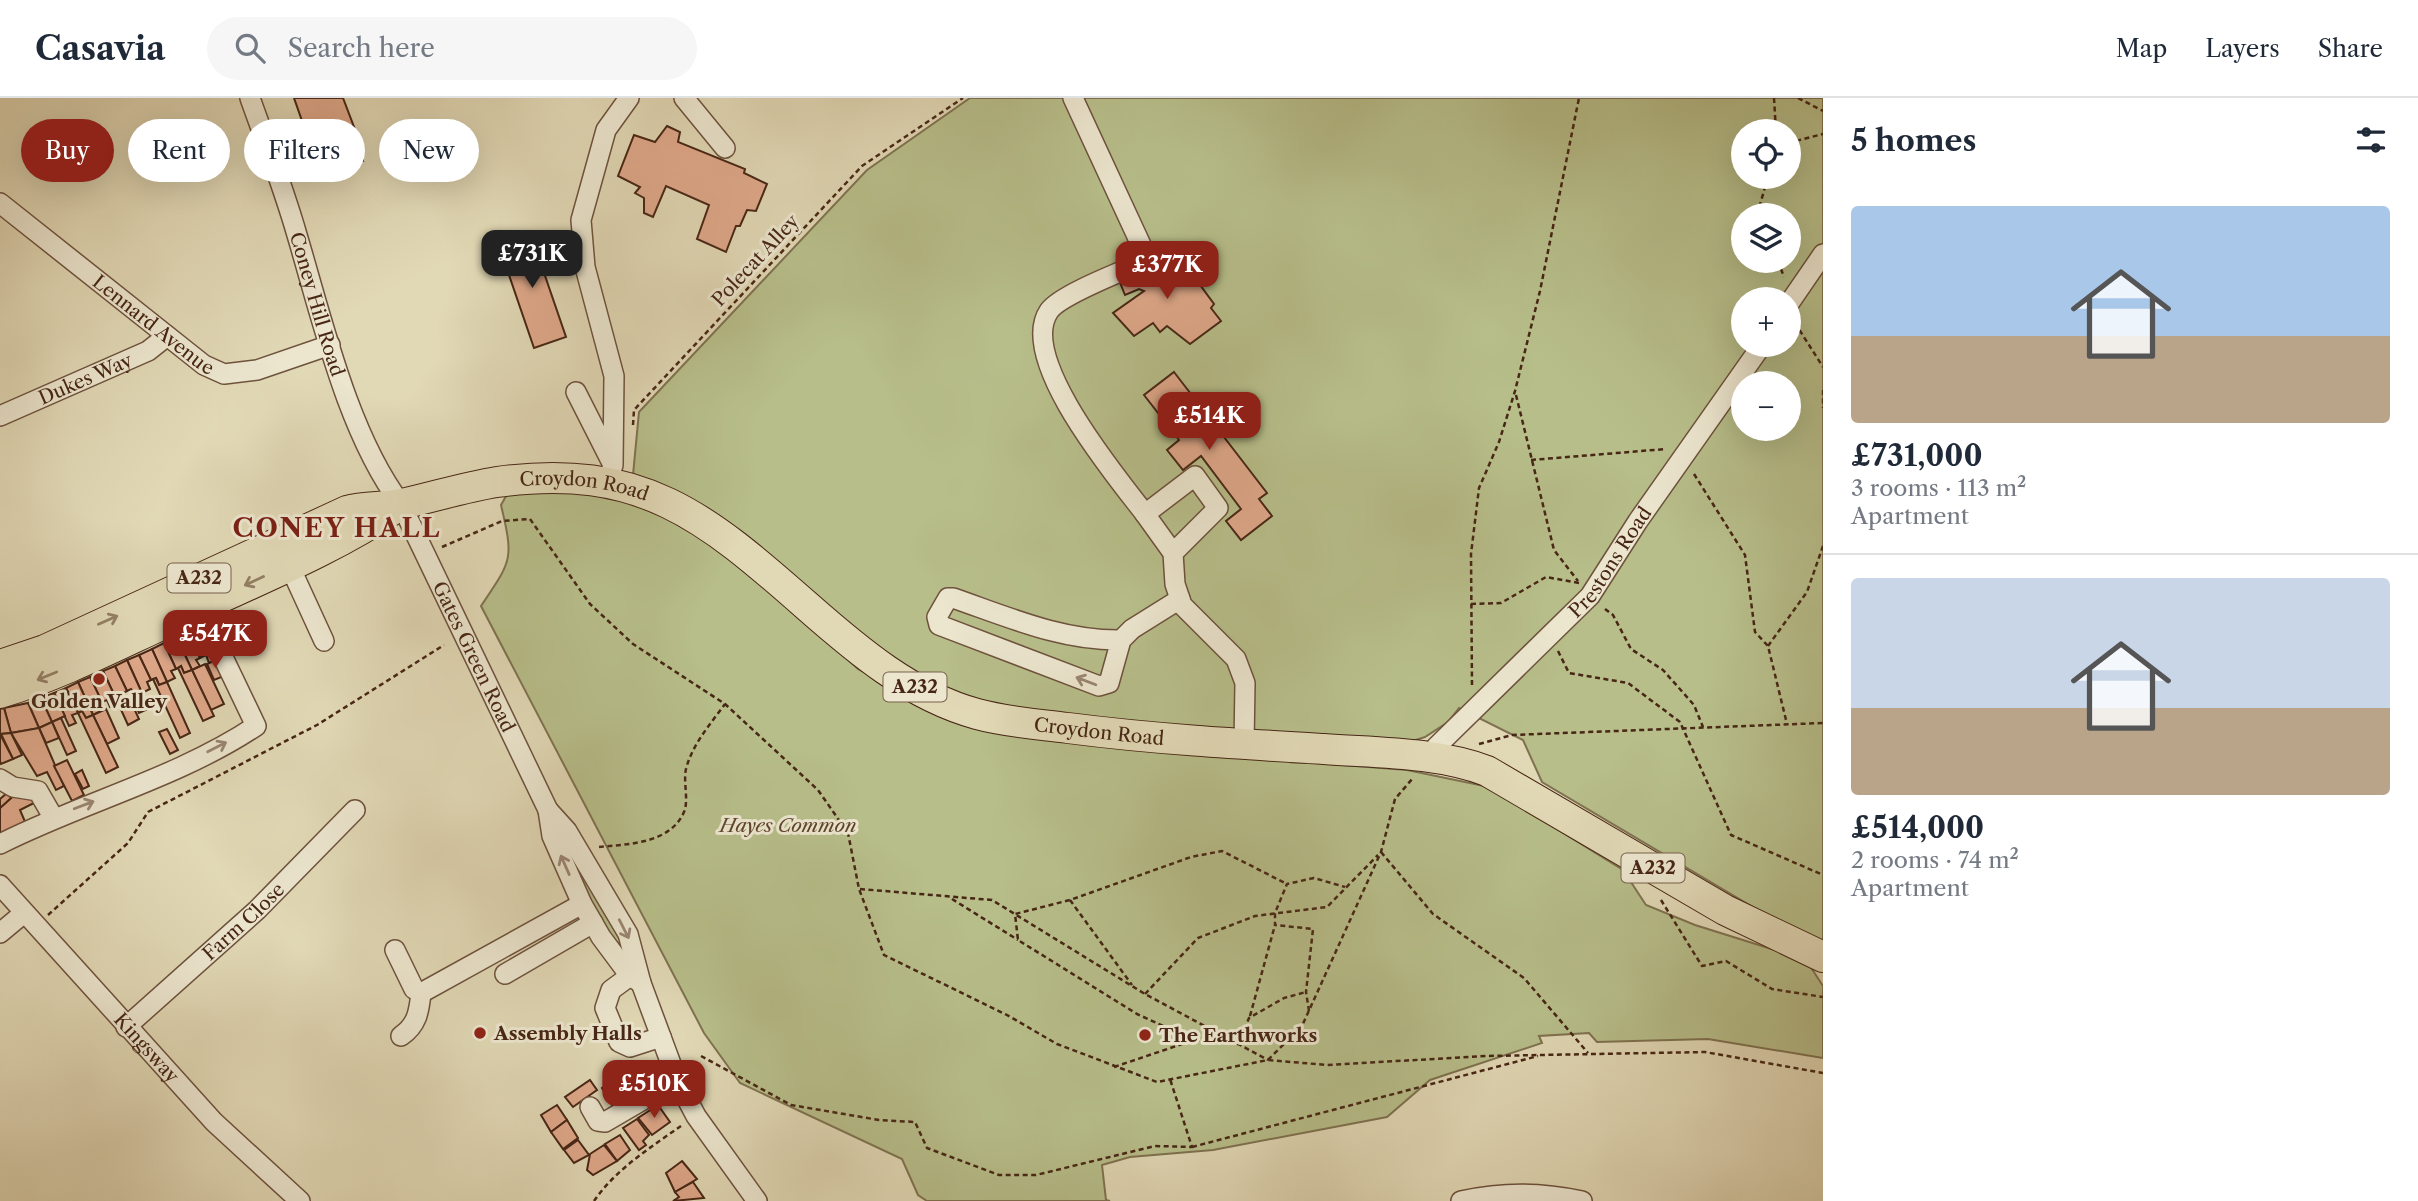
<!DOCTYPE html>
<meta charset="utf-8">
<style>
:root{--surface:#fff;--page:#f6f6f7;--text:#1f2937;--muted:#747a83;--line:#e0e1e3;--accent:#8f2418}
body{margin:0;font-family:"Libre Caslon Text",serif;background:var(--page);color:var(--text);height:100vh;display:flex;flex-direction:column;font-size:26px;white-space:nowrap}
*{box-sizing:border-box;margin:0}
p{font-size:23px;color:var(--muted)}
.icon{flex:none;width:38px;height:38px;fill:none;stroke:currentColor;stroke-width:2;stroke-linecap:round;stroke-linejoin:round}
.map{position:relative;flex:1;overflow:hidden}
.details{display:flex;flex-direction:column;background:var(--surface);width:595px}
.details>*{flex:none}
.hud{position:absolute;left:21px;top:21px;width:665px;height:63px;display:flex;gap:14px}
.buttons{position:absolute;left:1731px;top:21px;display:grid;gap:14px}
.buttons a{display:grid;place-items:center;width:70px;height:70px;border-radius:50%;background:var(--surface);box-shadow:0 7px 28px #0002;font-size:35px}
.price{position:absolute;translate:-50% -60px;padding:0 16px;border-radius:14px;background:var(--accent);color:#fff;font-size:23px;line-height:46px;filter:drop-shadow(0 2px 4px #0008)}
.price::after{content:'';position:absolute;left:50%;top:42px;width:21px;height:16px;margin-left:-10px;background:inherit;clip-path:polygon(0 0,100% 0,50% 100%)}
.price.on{background:#222;color:#fff}
ul{padding:0;list-style:none}
li{display:grid;align-content:center;gap:14px;height:371px;padding:0 28px}
li+li{border-top:2px solid var(--line)}
li span{display:grid;place-items:center;height:217px;border-radius:7px;color:#555}
li>.icon{margin-inline-start:auto}
span .icon{width:126px;height:126px;fill:#fffc;stroke-width:1}
li b{font-size:30px}
h2{display:flex;justify-content:space-between;align-items:center;height:84px;padding:0 28px;font-size:30px}
.tag{padding:0 24px;border-radius:32px;background:var(--surface);box-shadow:0 7px 28px #0002;font-size:24px;line-height:63px}
.tag.on{background:var(--accent);color:#fff}
header{display:flex;align-items:center;gap:42px;box-sizing:border-box;height:98px;padding:0 35px;background:var(--surface);border-bottom:2px solid var(--line)}
header strong{font-size:33px}
nav{display:flex;gap:38px;margin-inline-start:auto;font-size:24px}
.search{width:490px;height:63px;background:var(--page);display:flex;align-items:center;gap:18px;box-sizing:border-box;padding:0 24px;border-radius:38px;color:var(--muted);font-size:26px}
main{display:flex;flex:1;min-height:0}
.map>svg:first-child{display:block}
.green{fill:#b7be8a;stroke:#7f7250;stroke-width:2;fill-rule:evenodd}
.building{fill:#dfa88a;stroke:#472615;stroke-width:2}
.lines{fill:none;stroke-linecap:round;stroke-linejoin:round}
.minor-casing{stroke:#6e523d;stroke-width:22}
.highway-casing{stroke:#472615;stroke-width:32}
.path{stroke:#472615;stroke-width:2.5;stroke-dasharray:5 3.5;stroke-linecap:butt}
.minor{stroke:#ece6cf;stroke-width:19}
.highway{stroke:#e1d8b5;stroke-width:30}
.oneway{stroke:#947f65}
.oneway2{stroke:#9a8672}
.poi-dot{fill:#8f2418;stroke:#ece6cf;stroke-width:2.5}
.labels{text-anchor:middle;stroke-width:6;stroke-linejoin:round;paint-order:stroke}
.shield{fill:#ece6cf;stroke:#78604d;stroke-width:2}
.shield-label{font-size:18px;font-weight:bold;fill:#472615}
.street-label{font-size:19px;fill:#472615;stroke:#ece6cf}
.poi-label{font-size:19px;font-weight:bold;fill:#472615;stroke:#ece6cf;text-anchor:start}
.park-label{font-size:19px;font-style:italic;fill:#5d442c;stroke:#ece6cf}
.district-label{font-size:26px;font-weight:bold;letter-spacing:2px;fill:#7a1f14;stroke:#ece6cf}
</style>
<header>
<strong>Casavia</strong>
<div class="search"><svg class="icon" aria-label="search" viewBox="0 0 24 24"><circle cx="10" cy="10" r="6"/><path d="M15 15l6 6"/></svg>Search here</div>
<nav><a>Map</a><a>Layers</a><a>Share</a></nav>
</header>
<main>
<div class="map">
<svg width="1823" height="1103" viewBox="0 0 1823 1103">
<rect width="100%" height="100%" fill="#e1d8b5"/>
<filter id="stains"><feTurbulence type="fractalNoise" baseFrequency=".00286" numOctaves="4"/><feColorMatrix values="0 0 0 0 .2 0 0 0 0 .09 0 0 0 0 .02 0 0 0 .5 -.17"/></filter>
<radialGradient id="worn" r=".72"><stop offset=".6" stop-color="#630" stop-opacity="0"/><stop offset="1" stop-color="#630" stop-opacity=".3"/></radialGradient>
<g class="green">
<path d="M 970,0 L 1823,0 L 1823,845 L 1788,830 L 1542,684 L 1523,642 L 1459,610 L 1448,624 L 1425,639 L 1403,646 L 1299,642 L 975,607 L 871,555 L 708,410 L 633,377 L 639,314 L 867,72 ZM 1743,33 L 1788,33 L 1788,79 L 1743,79 ZM 1743,117 L 1788,117 L 1788,163 L 1743,163 ZM 1743,201 L 1788,201 L 1788,247 L 1743,247 ZM 1743,285 L 1788,285 L 1788,331 L 1743,331 Z"/>
<path d="M 629,391 L 699,426 L 858,571 L 919,602 L 1265,661 L 1407,672 L 1489,689 L 1623,772 L 1646,807 L 1695,827 L 1778,853 L 1810,868 L 1823,888 L 1823,960 L 1708,941 L 1597,944 L 1589,935 L 1539,938 L 1542,945 L 1430,982 L 1387,1019 L 1213,1052 L 1130,1059 L 1102,1067 L 1106,1102 L 1110,1103 L 927,1103 L 918,1097 L 902,1061 L 740,985 L 704,935 L 481,508 C 512,462 514,462 501,407 L 509,393 Z"/>
<path d="M 562,734 L 633,864 L 594,817 Z"/>
</g>
<g class="building">
<path d="M 294,0 L 343,0 L 362,50 L 359,51 L 363,63 L 317,80 L 303,42 L 308,40 Z"/>
<path d="M 667,28 L 680,34 L 678,44 L 745,71 L 744,75 L 767,86 L 756,113 L 747,112 L 740,128 L 736,128 L 726,154 L 697,141 L 709,107 L 666,88 L 653,119 L 644,115 L 644,100 L 635,95 L 640,89 L 618,78 L 634,37 L 655,44 Z"/>
<path d="M 530,134 L 566,239 L 534,250 L 498,145 Z"/>
<path d="M 1164,157 L 1175,167 L 1181,161 L 1214,206 L 1211,210 L 1221,223 L 1190,246 L 1167,228 L 1160,234 L 1153,225 L 1134,238 L 1113,215 L 1144,193 L 1139,191 L 1125,197 L 1119,182 Z"/>
<path d="M 1174,274 L 1267,395 L 1259,401 L 1272,418 L 1241,442 L 1226,423 L 1241,411 L 1201,358 L 1183,372 L 1167,352 L 1179,342 L 1144,297 Z"/>
<path d="M 201,529 L 216,562 L 209,565 L 206,557 L 200,560 L 189,534 Z"/>
<path d="M 189,534 L 200,560 L 196,562 L 200,568 L 192,572 L 177,540 Z"/>
<path d="M 177,540 L 192,572 L 184,575 L 181,568 L 176,571 L 164,545 Z"/>
<path d="M 164,545 L 176,571 L 171,573 L 175,580 L 167,584 L 152,551 Z"/>
<path d="M 152,551 L 167,584 L 159,587 L 156,580 L 151,582 L 139,557 Z"/>
<path d="M 139,557 L 151,582 L 147,584 L 150,591 L 142,595 L 127,562 Z"/>
<path d="M 127,562 L 142,595 L 135,598 L 131,591 L 127,593 L 115,568 Z"/>
<path d="M 216,562 L 224,578 L 214,582 L 207,566 Z"/>
<path d="M 205,566 L 224,606 L 211,612 L 192,572 Z"/>
<path d="M 115,568 L 127,593 L 123,595 L 126,602 L 118,605 L 103,573 Z"/>
<path d="M 181,568 L 184,575 L 192,572 L 214,618 L 203,623 L 178,570 Z"/>
<path d="M 103,573 L 118,605 L 110,609 L 107,602 L 102,604 L 90,579 Z"/>
<path d="M 90,579 L 102,604 L 98,606 L 101,613 L 93,617 L 78,584 Z"/>
<path d="M 156,580 L 159,587 L 167,584 L 190,635 L 180,640 L 153,581 Z"/>
<path d="M 78,584 L 93,617 L 86,620 L 82,613 L 78,615 L 66,590 Z"/>
<path d="M 66,590 L 78,615 L 72,617 L 76,625 L 69,628 L 54,595 Z"/>
<path d="M 54,595 L 65,618 L 52,624 L 41,600 Z"/>
<path d="M 142,595 L 150,610 L 139,615 L 132,600 Z"/>
<path d="M 41,600 L 52,624 L 39,630 L 28,605 Z"/>
<path d="M 126,602 L 129,607 L 132,606 L 139,621 L 128,627 L 118,605 Z"/>
<path d="M 28,605 L 39,630 L 11,635 L 4,610 Z"/>
<path d="M 4,610 L 11,635 L 0,636 L 0,611 Z"/>
<path d="M 106,611 L 119,640 L 107,646 L 93,617 Z"/>
<path d="M 82,613 L 86,620 L 93,617 L 118,669 L 106,675 L 78,615 Z"/>
<path d="M 61,620 L 76,653 L 67,657 L 52,624 Z"/>
<path d="M 52,624 L 59,640 L 46,645 L 39,630 Z"/>
<path d="M 39,630 L 64,688 L 56,692 L 47,674 L 37,678 L 11,635 Z"/>
<path d="M 167,631 L 178,652 L 170,656 L 159,634 Z"/>
<path d="M 11,635 L 22,657 L 13,661 L 1,636 Z"/>
<path d="M 0,636 L 13,661 L 1,666 L 0,663 Z"/>
<path d="M 67,662 L 84,697 L 72,703 L 54,668 Z"/>
<path d="M 82,672 L 89,688 L 83,691 L 75,676 Z"/>
<path d="M 19,693 L 32,700 L 34,705 L 20,712 L 26,726 L 0,737 L 0,710 Z"/>
<path d="M 7,695 L 11,700 L 0,710 L 0,701 Z"/>
<path d="M 639,966 L 649,981 L 627,996 L 618,979 Z"/>
<path d="M 616,980 L 627,996 L 612,1007 L 602,990 Z"/>
<path d="M 590,982 L 597,992 L 573,1009 L 565,999 Z"/>
<path d="M 557,1007 L 567,1022 L 551,1034 L 541,1017 Z"/>
<path d="M 658,1007 L 670,1024 L 652,1037 L 638,1020 Z"/>
<path d="M 637,1021 L 649,1037 L 643,1043 L 646,1047 L 639,1052 L 623,1030 Z"/>
<path d="M 567,1022 L 578,1040 L 563,1051 L 551,1034 Z"/>
<path d="M 620,1037 L 630,1052 L 617,1063 L 605,1046 Z"/>
<path d="M 578,1042 L 589,1057 L 574,1065 L 564,1052 Z"/>
<path d="M 604,1047 L 617,1063 L 593,1077 L 587,1072 L 590,1056 Z"/>
<path d="M 682,1063 L 697,1081 L 675,1094 L 666,1075 Z"/>
<path d="M 693,1084 L 704,1100 L 673,1103 L 679,1099 L 675,1094 Z"/>
</g>
<g class="lines">
<defs>
<g id="minor">
<path id="s1" d="M 250,0 C 266,45 284,91 297,137 C 322,221 348,336 401,406 L 548,712 L 567,733 L 628,836 L 641,885 L 677,982 L 696,1018 L 757,1103"/>
<path d="M 684,0 L 725,50"/>
<path d="M 1073,0 L 1148,162 C 1126,172 1061,196 1049,213 C 1017,260 1116,378 1145,416"/>
<path id="s2" d="M 0,105 L 204,267 L 224,276 L 257,272 L 330,247"/>
<path d="M 1788,207 L 1823,156"/>
<path d="M 576,294 L 611,363"/>
<path id="s3" d="M 0,318 L 148,253 L 167,238"/>
<path d="M 608,383 L 613,367 L 614,278 L 585,169 L 581,122 L 606,32 L 629,0"/>
<path d="M 1173,455 L 1145,416 L 1195,378 L 1218,410 L 1173,455 L 1175,486 L 1182,507 L 1236,561 L 1245,585 L 1244,646"/>
<path d="M 285,458 L 324,543"/>
<path d="M 1121,542 C 1062,543 1008,519 953,500 L 948,500 L 937,519 L 939,527 L 1099,588 L 1109,585 L 1121,542 L 1132,531 L 1180,501"/>
<path id="s4" d="M 1431,659 L 1436,649 L 1590,498 L 1638,423 L 1762,247"/>
<path d="M 0,681 L 13,689 L 38,693 L 53,719"/>
<path d="M 548,712 L 552,738 L 582,806 L 601,839 L 630,878 L 641,885"/>
<path d="M 0,746 C 83,704 178,680 256,628 L 199,509"/>
<path id="s5" d="M 0,787 L 214,1024 L 300,1103"/>
<path d="M 0,835 L 24,815"/>
<path d="M 395,852 L 414,891 L 421,895 L 582,806"/>
<path d="M 505,876 L 593,825"/>
<path d="M 630,878 L 611,892 L 605,910 L 619,944 L 630,949 L 661,939"/>
<path id="s6" d="M 126,929 L 257,812 L 355,712"/>
<path d="M 401,938 C 417,927 419,914 421,895"/>
<path d="M 590,1009 L 598,1023 L 605,1024 L 677,982"/>
<path d="M 1461,1103 C 1503,1094 1539,1094 1582,1103"/>
</g>
<g id="highway">
<path id="s7" d="M 0,567 L 45,552 L 347,413 C 365,408 384,410 402,406 C 434,399 465,389 497,384 C 641,364 706,419 807,508 C 857,552 911,598 977,616 C 1006,624 1037,626 1068,630 C 1153,641 1239,646 1324,651 C 1378,655 1436,654 1487,673 L 1725,812 L 1823,859"/>
<path d="M 0,595 C 63,576 123,544 183,517 C 255,483 332,453 398,408"/>
</g>
</defs>
<use href="#minor" class="minor-casing"/>
<use href="#highway" class="highway-casing"/>
<g class="path">
<path d="M 1774,0 L 1776,33"/>
<path d="M 1798,0 L 1823,13"/>
<path d="M 1788,45 L 1823,36"/>
<path d="M 1757,117 L 1768,79"/>
<path d="M 1778,163 L 1784,179"/>
<path d="M 1795,225 L 1823,269"/>
<path d="M 1823,292 L 1823,310"/>
<path d="M 1516,297 L 1554,452 L 1578,483"/>
<path d="M 633,327 L 634,312 L 862,68 L 963,0"/>
<path d="M 1531,362 L 1666,351"/>
<path d="M 1694,376 L 1745,457 L 1755,534 L 1768,548 L 1787,626"/>
<path d="M 442,449 L 502,423 L 530,421 L 590,506 L 633,546 L 725,606 L 818,692 L 848,735 L 859,791 L 884,857 L 1007,917 L 1057,946 L 1157,984 L 1268,962 L 1327,967 L 1486,958 L 1705,954 L 1823,975"/>
<path d="M 1471,506 L 1501,505 L 1546,479 L 1579,485"/>
<path d="M 1605,511 L 1613,517 L 1631,551 L 1663,572 L 1694,607 L 1703,629"/>
<path d="M 1768,548 L 1807,494 L 1823,448"/>
<path d="M 1558,553 L 1569,575 L 1628,585 L 1680,624 L 1731,737 L 1823,777"/>
<path d="M 1472,587 L 1471,456 L 1479,390 L 1499,344 L 1515,293 L 1540,193 L 1579,0"/>
<path d="M 1479,646 L 1512,637 L 1823,625"/>
<path d="M 599,749 C 628,746 670,746 684,714 C 689,702 683,684 686,671 C 692,647 711,625 725,606"/>
<path d="M 1381,754 L 1433,816 L 1524,880 L 1588,955"/>
<path d="M 860,791 L 992,802 L 1145,896 L 1268,962"/>
<path d="M 952,801 L 1018,842"/>
<path d="M 1070,802 L 1132,887"/>
<path d="M 1661,802 L 1702,868 L 1726,863 L 1772,891 L 1823,899"/>
<path d="M 48,817 L 128,745 L 148,714 L 317,627 L 444,547"/>
<path d="M 1145,896 L 1198,840 L 1255,818 L 1327,809 L 1378,757"/>
<path d="M 1309,913 L 1306,894 L 1313,831 L 1275,827 L 1275,815 L 1287,786 L 1314,780 L 1345,789"/>
<path d="M 1250,918 L 1275,827"/>
<path d="M 1194,942 L 1137,916 L 1018,842 L 1015,816 L 1070,802 L 1191,759 L 1222,753 L 1287,786"/>
<path d="M 701,958 L 791,1007 L 879,1022 L 915,1024 L 927,1050 L 999,1077 L 1036,1077 L 1155,1048 L 1192,1049 L 1170,981"/>
<path d="M 1268,962 L 1302,928 L 1381,754 L 1395,701 L 1413,680"/>
<path d="M 1114,969 L 1194,942 L 1238,946 L 1249,920 L 1284,900 L 1306,894"/>
<path d="M 1192,1049 L 1538,958"/>
<path d="M 594,1103 C 615,1072 651,1049 681,1028"/>
</g>
<use href="#minor" class="minor"/>
<use href="#highway" class="highway"/>
</g>
<defs><path id="oneway-shaft" d="M-6 0H5M1.5-3L5.5 0L1.5 3" fill="none" stroke-width="1.6" stroke-linecap="round" stroke-linejoin="round" transform="scale(1.75)"/></defs>
<g class="oneway">
<use href="#oneway-shaft" transform="translate(254 483) rotate(155)"/>
<use href="#oneway-shaft" transform="translate(108 522) rotate(-24)"/>
<use href="#oneway-shaft" transform="translate(47 578) rotate(158)"/>
</g>
<g class="oneway2">
<use href="#oneway-shaft" transform="translate(1086 583) rotate(-159)"/>
<use href="#oneway-shaft" transform="translate(217 649) rotate(-27)"/>
<use href="#oneway-shaft" transform="translate(84 707) rotate(-21)"/>
<use href="#oneway-shaft" transform="translate(565 767) rotate(-114)"/>
<use href="#oneway-shaft" transform="translate(624 831) rotate(63)"/>
</g>
<g class="poi-dot">
<circle cx="99" cy="581" r="7"/>
<circle cx="480" cy="935" r="7"/>
<circle cx="1145" cy="937" r="7"/>
</g>
<g class="labels">
<g class="shield">
<rect x="167.5" y="465.5" width="63" height="29" rx="5"/>
<rect x="883.5" y="574.5" width="63" height="29" rx="5"/>
<rect x="1621.5" y="755.5" width="63" height="29" rx="5"/>
</g>
<g class="shield-label">
<text x="199" y="486">A232</text>
<text x="915" y="595">A232</text>
<text x="1653" y="776">A232</text>
</g>
<g class="street-label">
<text transform="translate(755 162) rotate(-47)" y="7">Polecat Alley</text>
<text dy="7" stroke="none"><textPath href="#s1" startOffset="217">Coney Hill Road</textPath></text>
<text dy="7" stroke="none"><textPath href="#s2" startOffset="196">Lennard Avenue</textPath></text>
<text dy="7" stroke="none"><textPath href="#s3" startOffset="93">Dukes Way</textPath></text>
<text dy="7" stroke="none"><textPath href="#s7" startOffset="621">Croydon Road</textPath></text>
<text dy="7" stroke="none"><textPath href="#s4" startOffset="266">Prestons Road</textPath></text>
<text dy="7" stroke="none"><textPath href="#s1" startOffset="604">Gates Green Road</textPath></text>
<text dy="7" stroke="none"><textPath href="#s7" startOffset="1208">Croydon Road</textPath></text>
<text dy="7" stroke="none"><textPath href="#s6" startOffset="158">Farm Close</textPath></text>
<text dy="7" stroke="none"><textPath href="#s5" startOffset="219">Kingsway</textPath></text>
</g>
<g class="poi-label">
<text x="99" y="610" text-anchor="middle">Golden Valley</text>
<text x="494" y="942">Assembly Halls</text>
<text x="1159" y="944">The Earthworks</text>
</g>
<g class="park-label">
<text x="788" y="734">Hayes Common</text>
</g>
<g class="district-label">
<text x="337" y="439">CONEY HALL</text>
</g>
</g>
<rect width="100%" height="100%" filter="url(#stains)"/>
<rect width="100%" height="100%" fill="url(#worn)"/>
</svg>
<div class="buttons">
<a><svg class="icon" aria-label="locate" viewBox="0 0 24 24"><circle cx="12" cy="12" r="6"/><path d="M12 2v4M12 18v4M2 12h4M18 12h4"/></svg></a>
<a><svg class="icon" aria-label="layers" viewBox="0 0 24 24"><path d="M12 4l9 5-9 5-9-5zM3 14l9 5 9-5"/></svg></a>
<a>+</a>
<a>−</a>
</div>
<b class="price on" style="left:532px;top:192px">£731K</b>
<b class="price" style="left:1167px;top:203px">£377K</b>
<b class="price" style="left:1209px;top:354px">£514K</b>
<b class="price" style="left:215px;top:572px">£547K</b>
<b class="price" style="left:654px;top:1022px">£510K</b>
<div class="hud">
<a class="tag on">Buy</a>
<a class="tag">Rent</a>
<a class="tag">Filters</a>
<a class="tag">New</a>
</div>
</div>
<section class="details">
<h2>5 homes<svg class="icon" aria-label="filters" viewBox="0 0 24 24"><path d="M4 7h16M4 17h16"/><circle cx="9" cy="7" r="2"/><circle cx="15" cy="17" r="2"/></svg></h2>
<ul>
<li><span style="background:linear-gradient(#a9c7e8 60%,#b9a48a 0)"><svg class="icon" aria-label="home" viewBox="0 0 24 24"><path d="M3 11l9-7 9 7M6 9v11h12V9"/></svg></span><div><b>£731,000</b><p>3 rooms · 113 m²</p><p>Apartment</p></div></li>
<li><span style="background:linear-gradient(#c9d6e8 60%,#b9a48a 0)"><svg class="icon" aria-label="home" viewBox="0 0 24 24"><path d="M3 11l9-7 9 7M6 9v11h12V9"/></svg></span><div><b>£514,000</b><p>2 rooms · 74 m²</p><p>Apartment</p></div></li>
</ul>
</section>
</main>
